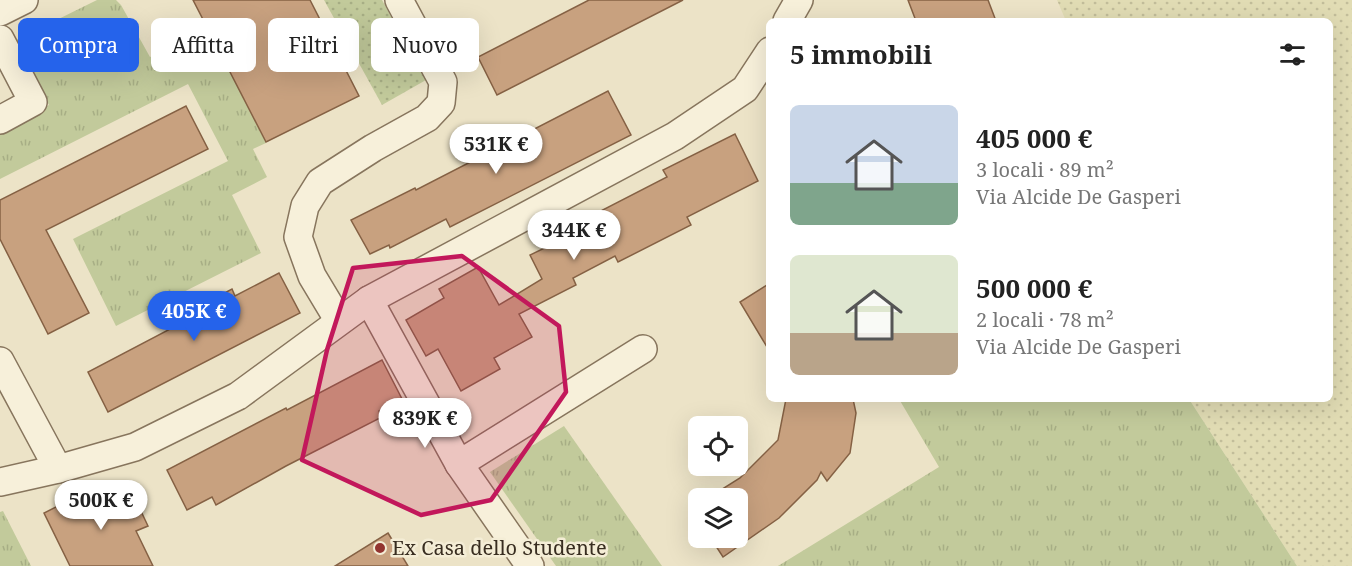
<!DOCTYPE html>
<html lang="it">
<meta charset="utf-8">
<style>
:root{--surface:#fff;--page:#f6f6f6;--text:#222;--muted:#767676;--accent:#2563eb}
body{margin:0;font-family:"Noto Serif",serif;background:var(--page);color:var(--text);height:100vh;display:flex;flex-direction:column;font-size:22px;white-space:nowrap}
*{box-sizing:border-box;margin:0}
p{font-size:20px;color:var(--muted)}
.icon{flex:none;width:33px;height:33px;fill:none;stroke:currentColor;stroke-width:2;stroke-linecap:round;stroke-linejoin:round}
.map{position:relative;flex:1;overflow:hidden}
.panel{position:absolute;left:766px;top:18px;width:567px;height:384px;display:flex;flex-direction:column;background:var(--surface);border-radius:9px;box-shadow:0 6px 24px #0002}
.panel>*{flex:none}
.top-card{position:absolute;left:18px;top:18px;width:570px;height:54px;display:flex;gap:12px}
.buttons{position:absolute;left:688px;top:416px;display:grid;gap:12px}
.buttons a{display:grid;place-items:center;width:60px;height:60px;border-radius:9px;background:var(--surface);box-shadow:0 6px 24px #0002;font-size:30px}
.price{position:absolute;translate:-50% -51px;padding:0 14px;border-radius:21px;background:#fff;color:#222;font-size:20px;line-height:39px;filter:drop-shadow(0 2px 3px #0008)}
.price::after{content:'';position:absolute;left:50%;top:36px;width:18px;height:14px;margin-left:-9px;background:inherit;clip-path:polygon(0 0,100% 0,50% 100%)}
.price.selected{background:var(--accent);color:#fff}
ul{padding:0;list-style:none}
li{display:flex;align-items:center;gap:18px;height:150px;padding:0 24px}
li span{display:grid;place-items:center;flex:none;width:168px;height:120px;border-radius:9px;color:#555}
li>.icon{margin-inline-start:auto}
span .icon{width:72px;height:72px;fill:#fffc;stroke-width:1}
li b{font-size:26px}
h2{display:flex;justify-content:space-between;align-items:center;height:72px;padding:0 24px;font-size:26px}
.pill{padding:0 21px;border-radius:9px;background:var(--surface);box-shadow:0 6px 24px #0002;font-size:21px;line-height:54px}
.pill.selected{background:var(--accent);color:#fff}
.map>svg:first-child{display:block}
.farmland{fill:url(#farmland-dots)}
.grass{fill:url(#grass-tufts)}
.park{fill:url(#park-dots)}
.building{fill:#c8a17f;stroke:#856144;stroke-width:1.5}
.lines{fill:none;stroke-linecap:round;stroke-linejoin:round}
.minor-casing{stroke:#87755d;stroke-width:30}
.minor{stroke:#f7f0da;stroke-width:27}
.marked{fill:#c2185b;fill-opacity:0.2;stroke:#c2185b;stroke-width:4.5;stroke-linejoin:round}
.poi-dot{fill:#933430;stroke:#f4edd6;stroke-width:2}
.labels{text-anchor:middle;stroke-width:5;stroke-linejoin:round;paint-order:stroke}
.poi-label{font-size:20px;fill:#382d20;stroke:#f4edd6;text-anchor:start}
</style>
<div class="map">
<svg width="1352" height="566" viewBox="0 0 1352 566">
<defs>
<pattern id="farmland-dots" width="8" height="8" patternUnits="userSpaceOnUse" patternTransform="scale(1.5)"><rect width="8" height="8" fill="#e1dcb4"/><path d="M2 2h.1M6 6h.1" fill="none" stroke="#c2bd9a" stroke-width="1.8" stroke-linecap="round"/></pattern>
<pattern id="grass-tufts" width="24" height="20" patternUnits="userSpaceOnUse" patternTransform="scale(1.5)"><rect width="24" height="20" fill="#c2ca9b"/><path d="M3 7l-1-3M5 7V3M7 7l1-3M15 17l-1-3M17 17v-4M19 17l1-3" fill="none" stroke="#a7ae85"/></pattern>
<pattern id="park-dots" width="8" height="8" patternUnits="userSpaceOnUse" patternTransform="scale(1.5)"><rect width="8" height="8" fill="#c2ca9b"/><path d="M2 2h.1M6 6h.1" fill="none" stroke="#a7ae85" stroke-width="1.8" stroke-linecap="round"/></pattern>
</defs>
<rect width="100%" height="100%" fill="#ece3c7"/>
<path class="farmland" d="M 1057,0 L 1352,0 L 1352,566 L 1297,566 L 1189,399 L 1330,399 L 1330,21 L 1066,21 Z"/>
<g class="grass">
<path d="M 97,0 L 116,0 L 121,5 L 150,57 L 208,27 L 266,143 L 253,149 L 267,177 L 232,195 L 261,253 L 116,326 L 73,239 L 228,161 L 188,84 L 0,179 L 0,131 L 49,105 L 14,41 Z"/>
<path d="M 899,399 L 1189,399 L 1297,566 L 778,566 L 939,467 Z"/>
<path d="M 564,426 L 662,566 L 556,566 L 490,472 Z"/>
<path d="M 3,511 L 31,566 L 0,566 L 0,512 Z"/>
</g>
<path class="park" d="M 324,0 L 382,0 L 426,80 L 382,105 Z"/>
<g class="building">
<path d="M 193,0 L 310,0 L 359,96 L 266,142 Z"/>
<path d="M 589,0 L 683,0 L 497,95 L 478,57 Z"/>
<path d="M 908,0 L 988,0 L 996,21 L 916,21 Z"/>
<path d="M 608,91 L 631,135 L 450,227 L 446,219 L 390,248 L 389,245 L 370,254 L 351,220 L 415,188 L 416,190 Z"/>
<path d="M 186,106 L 208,149 L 46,230 L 89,313 L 48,334 L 0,239 L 0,200 Z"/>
<path d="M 735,134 L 758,181 L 687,217 L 691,225 L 618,262 L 615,256 L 573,278 L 576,285 L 519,314 L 532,337 L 494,358 L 500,369 L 461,391 L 438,349 L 426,356 L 406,320 L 444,298 L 439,289 L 478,267 L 499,305 L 542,279 L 530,255 L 555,243 L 552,236 L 667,177 L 663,170 Z"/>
<path d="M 279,273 L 300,313 L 108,412 L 88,372 L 216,305 L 213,299 L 232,289 L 235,296 Z"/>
<path d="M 770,283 L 770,352 L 740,302 Z"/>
<path d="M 382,360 L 402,399 L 379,411 L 382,417 L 286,466 L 216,505 L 212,497 L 187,510 L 167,470 L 286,408 L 287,410 Z"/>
<path d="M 786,399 L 853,399 L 856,413 L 850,453 L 827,481 L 821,472 L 817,480 L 779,518 L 723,557 L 710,537 L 738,537 L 738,498 L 708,498 L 740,478 L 778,440 Z"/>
<path d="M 129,486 L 148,526 L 136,531 L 153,566 L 70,566 L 44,513 L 84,493 L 90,504 Z"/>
<path d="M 388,533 L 408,566 L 335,566 Z"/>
</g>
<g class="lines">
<defs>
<g id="minor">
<path d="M 0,12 L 24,0"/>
<path d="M 787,21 L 799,0"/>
<path d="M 0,39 L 33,102 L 0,120"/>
<path d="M 369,300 L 459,464 L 530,566"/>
<path d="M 339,321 L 312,276 L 298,237 L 305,206 L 320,182 L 373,148 L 427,118 L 441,103 L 443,82 L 399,0"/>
<path d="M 0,361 L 58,469"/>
<path d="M 459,464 L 643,349"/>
<path d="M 0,482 L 58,469 L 135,447 L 238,396 L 369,300 L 675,136 L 745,89 L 770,51"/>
</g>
</defs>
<use href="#minor" class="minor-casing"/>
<use href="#minor" class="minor"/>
</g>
<path class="marked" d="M 462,256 L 559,326 L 566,392 L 491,500 L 421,515 L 302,460 L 327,350 L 353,268 Z"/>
<circle class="poi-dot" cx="380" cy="548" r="6"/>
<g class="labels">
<g class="poi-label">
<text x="392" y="555">Ex Casa dello Studente</text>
</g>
</g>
</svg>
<div class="buttons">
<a><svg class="icon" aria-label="locate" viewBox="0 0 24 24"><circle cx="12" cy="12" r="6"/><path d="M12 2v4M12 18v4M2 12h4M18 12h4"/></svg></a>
<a><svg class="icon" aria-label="layers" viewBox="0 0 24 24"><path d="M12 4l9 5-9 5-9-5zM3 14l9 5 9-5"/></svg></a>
</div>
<b class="price" style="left:496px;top:175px">531K €</b>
<b class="price" style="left:574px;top:261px">344K €</b>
<b class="price selected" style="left:194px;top:342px">405K €</b>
<b class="price" style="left:425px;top:449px">839K €</b>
<b class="price" style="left:101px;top:531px">500K €</b>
<div class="top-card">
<a class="pill selected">Compra</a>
<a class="pill">Affitta</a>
<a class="pill">Filtri</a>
<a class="pill">Nuovo</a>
</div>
<section class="panel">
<h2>5 immobili<svg class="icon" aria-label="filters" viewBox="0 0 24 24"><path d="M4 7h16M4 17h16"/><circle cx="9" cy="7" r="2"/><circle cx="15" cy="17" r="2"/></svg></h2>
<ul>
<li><span style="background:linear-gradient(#c9d6e8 65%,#7fa58c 0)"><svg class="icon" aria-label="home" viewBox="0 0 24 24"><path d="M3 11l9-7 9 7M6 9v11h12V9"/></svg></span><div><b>405 000 €</b><p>3 locali · 89 m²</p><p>Via Alcide De Gasperi</p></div></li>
<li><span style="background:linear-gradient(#dfe7d0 65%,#b9a48a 0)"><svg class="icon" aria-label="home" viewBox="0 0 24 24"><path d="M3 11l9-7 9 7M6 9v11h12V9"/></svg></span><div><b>500 000 €</b><p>2 locali · 78 m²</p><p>Via Alcide De Gasperi</p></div></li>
</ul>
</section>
</div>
